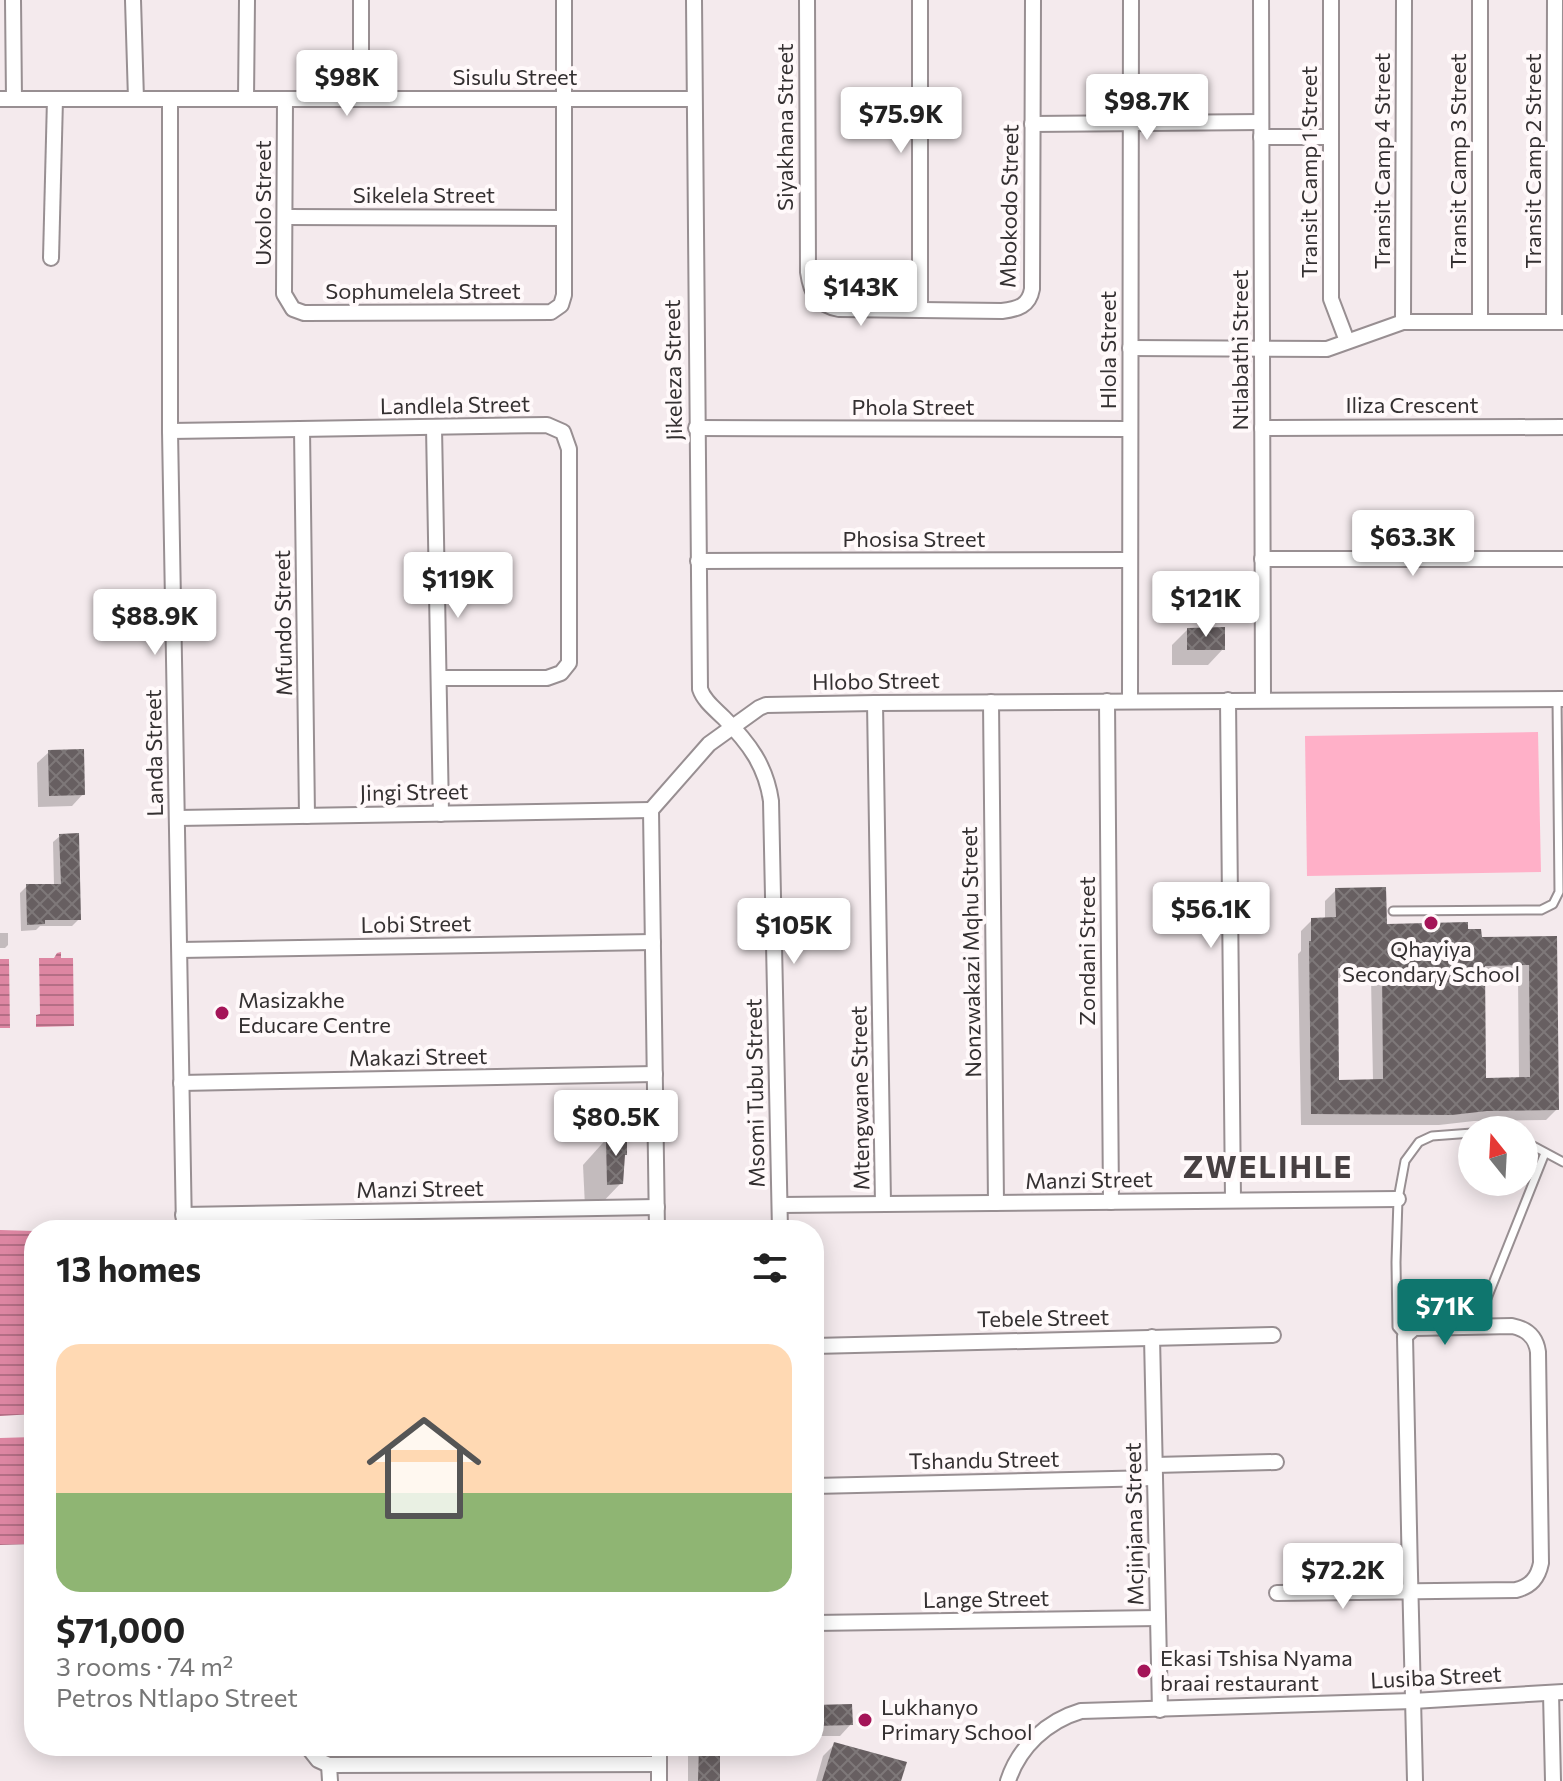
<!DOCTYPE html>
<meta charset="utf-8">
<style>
:root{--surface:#fff;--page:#f2f2f2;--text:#222;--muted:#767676;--accent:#0f766e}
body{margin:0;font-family:Commissioner,sans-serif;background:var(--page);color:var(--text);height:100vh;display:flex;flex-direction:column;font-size:30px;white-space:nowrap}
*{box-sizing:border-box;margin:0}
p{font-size:26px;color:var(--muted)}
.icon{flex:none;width:44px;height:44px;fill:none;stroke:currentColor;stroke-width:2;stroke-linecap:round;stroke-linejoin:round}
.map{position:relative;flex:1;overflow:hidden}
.details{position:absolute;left:24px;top:1220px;width:800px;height:536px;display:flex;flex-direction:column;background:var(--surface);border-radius:32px;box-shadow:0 4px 20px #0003}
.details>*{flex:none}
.needle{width:52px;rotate:342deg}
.buttons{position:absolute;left:1458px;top:1116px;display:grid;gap:16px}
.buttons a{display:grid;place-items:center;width:80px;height:80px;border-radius:50%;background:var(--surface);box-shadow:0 4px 20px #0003;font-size:40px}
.price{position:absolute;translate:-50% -68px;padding:0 18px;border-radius:8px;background:#fff;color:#222;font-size:26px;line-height:52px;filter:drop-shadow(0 2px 4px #0008)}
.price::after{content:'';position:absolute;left:50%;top:48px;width:24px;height:18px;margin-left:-12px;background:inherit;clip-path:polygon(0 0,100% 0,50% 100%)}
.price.active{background:var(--accent);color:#fff}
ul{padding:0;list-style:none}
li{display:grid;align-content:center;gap:16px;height:424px;padding:0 32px}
li span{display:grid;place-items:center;height:248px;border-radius:24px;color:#555}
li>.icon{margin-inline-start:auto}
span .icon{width:144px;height:144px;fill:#fffc;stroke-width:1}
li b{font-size:34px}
h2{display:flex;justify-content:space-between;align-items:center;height:96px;padding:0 32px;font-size:34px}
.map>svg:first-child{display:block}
.pitch{fill:#ffb0c8}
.water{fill:url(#water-rules)}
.shadow{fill:#0003;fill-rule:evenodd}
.building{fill:url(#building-cross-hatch);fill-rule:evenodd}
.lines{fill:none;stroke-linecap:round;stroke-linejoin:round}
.lane-casing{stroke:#988f92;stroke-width:11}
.street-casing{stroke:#988f92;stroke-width:18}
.lane{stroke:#fff;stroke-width:7}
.street{stroke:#fff;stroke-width:14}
.poi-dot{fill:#a41558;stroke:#fff9fa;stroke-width:3}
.labels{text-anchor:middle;stroke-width:8;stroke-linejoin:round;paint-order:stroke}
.street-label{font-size:22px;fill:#343031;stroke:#fff9fa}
.poi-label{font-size:22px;fill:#343031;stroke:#fff9fa;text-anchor:start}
.district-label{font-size:30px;font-weight:bold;letter-spacing:2px;fill:#474042;stroke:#fff9fa}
</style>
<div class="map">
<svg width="1563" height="1781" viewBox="0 0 1563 1781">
<defs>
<pattern id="water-rules" width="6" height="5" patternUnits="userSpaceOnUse" patternTransform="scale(2)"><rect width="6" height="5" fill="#dd86a2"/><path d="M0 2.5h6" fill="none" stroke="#b46e85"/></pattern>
<pattern id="building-cross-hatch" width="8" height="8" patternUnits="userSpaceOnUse" patternTransform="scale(2)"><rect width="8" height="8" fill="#675f61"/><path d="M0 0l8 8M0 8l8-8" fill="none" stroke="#7e7879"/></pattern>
</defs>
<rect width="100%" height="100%" fill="#f4eaed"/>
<path class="pitch" d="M 1538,732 L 1541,872 L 1307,876 L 1305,736 Z"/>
<g class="water">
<path d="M 61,952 L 61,958 L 73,958 L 74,1026 L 36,1027 L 36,1015 L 40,1014 L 39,958 L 54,958 L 57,953 Z"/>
<path d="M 0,959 L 9,959 L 10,1028 L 0,1028 Z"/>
<path d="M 0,1230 L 34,1231 L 34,1414 L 0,1416 Z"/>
<path d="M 34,1437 L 34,1544 L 0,1545 L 0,1438 Z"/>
</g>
<g class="shadow">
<path d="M 1187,630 L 1223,649 L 1208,665 L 1172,665 L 1172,645 Z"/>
<path d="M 49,752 L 83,794 L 72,806 L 38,807 L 37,763 Z"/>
<path d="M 60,836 L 79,919 L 72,926 L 40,926 L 36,930 L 21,931 L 20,893 L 27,886 L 54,886 L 53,842 Z"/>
<path d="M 1336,890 L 1385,926 L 1466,931 L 1480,939 L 1555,938 L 1557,1109 L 1546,1120 L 1474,1121 L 1439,1125 L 1301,1125 L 1298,954 L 1301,951 L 1301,931 L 1312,920 L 1325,919 L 1325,901 ZM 1483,976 L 1518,976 L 1519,1079 L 1484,1080 ZM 1336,978 L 1371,978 L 1373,1081 L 1337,1082 Z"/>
<path d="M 0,933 L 8,933 L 8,945 L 5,948 L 0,948 Z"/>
<path d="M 609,1136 L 623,1156 L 621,1183 L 598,1207 L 585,1207 L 583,1165 Z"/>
<path d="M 814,1707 L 851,1724 L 840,1736 L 814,1736 Z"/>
<path d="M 835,1744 L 899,1781 L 816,1781 L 823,1756 Z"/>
<rect x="688" y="1746" width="30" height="35"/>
</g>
<g class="building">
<path d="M 1225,627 L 1225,650 L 1187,650 L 1187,628 Z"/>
<path d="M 84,749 L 85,795 L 49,796 L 48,750 Z"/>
<path d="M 79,833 L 81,920 L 45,920 L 45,924 L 27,925 L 26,884 L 61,884 L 59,834 Z"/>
<path d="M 1386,887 L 1387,924 L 1468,922 L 1468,929 L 1481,929 L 1482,937 L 1557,936 L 1559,1110 L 1487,1111 L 1452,1115 L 1311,1114 L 1309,941 L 1311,941 L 1311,918 L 1336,917 L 1335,888 ZM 1529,965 L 1530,1077 L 1486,1078 L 1485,966 ZM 1338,968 L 1382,968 L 1383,1079 L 1339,1080 Z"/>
<path d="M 608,1134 L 627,1134 L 627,1155 L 625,1155 L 623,1184 L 607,1185 L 606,1140 L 608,1140 Z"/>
<path d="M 852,1704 L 853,1725 L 814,1726 L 814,1705 Z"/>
<path d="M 834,1742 L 907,1762 L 901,1781 L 822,1781 Z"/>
<path d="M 699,1746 L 720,1746 L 720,1781 L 698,1781 Z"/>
</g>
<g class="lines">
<defs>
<g id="lane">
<path d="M 1393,911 L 1541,910 L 1553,904 L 1559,892 L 1557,699"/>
<path d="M 1524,1141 L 1563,1162"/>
<path d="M 1476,1326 L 1545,1153"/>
<path d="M 1405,1336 L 1397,1327 L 1396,1262 L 1398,1199 L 1405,1161 L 1419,1142 L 1432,1136 L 1472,1133"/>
</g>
<g id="street">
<path d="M 13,0 L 14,99"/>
<path d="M 133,0 L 136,99"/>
<path d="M 361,0 L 361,99"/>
<path d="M 694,0 L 700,689 C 704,701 715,709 724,718 C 749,743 766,766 771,801 L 780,1230"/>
<path d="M 807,0 L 808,272 C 811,293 817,305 839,309 L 1002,311 C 1018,309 1029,306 1032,289 L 1033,0"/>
<path d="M 1261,0 L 1263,700"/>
<path d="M 1331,0 L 1331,299 L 1347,341"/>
<path d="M 1480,0 L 1480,322"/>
<path d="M 0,99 L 694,99"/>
<path d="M 170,99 L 170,431 L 184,1230"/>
<path d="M 246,99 L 247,0"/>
<path d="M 285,99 L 284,294 L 293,309 L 304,313 L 551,312 L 561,305 L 564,295 L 564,0"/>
<path d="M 1032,124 L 1261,122"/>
<path d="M 1261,137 L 1331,137"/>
<path d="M 285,217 L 564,218"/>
<path d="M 51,258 L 55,99"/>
<path d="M 920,309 L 920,0"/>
<path d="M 1403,322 L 1404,0"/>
<path d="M 1554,322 L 1555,0"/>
<path d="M 1130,348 L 1327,349 L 1403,322 L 1563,322"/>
<path d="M 434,427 L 441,814"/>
<path d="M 696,428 L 1130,429"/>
<path d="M 1262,428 L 1563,427"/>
<path d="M 302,429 L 307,816"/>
<path d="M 170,431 L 547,425 L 563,432 L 569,449 L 569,663 L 561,673 L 547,678 L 440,678"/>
<path d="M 1262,559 L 1563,559"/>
<path d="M 698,561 L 1130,560"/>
<path d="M 1228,700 L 1233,1200"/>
<path d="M 1107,701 L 1111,1202"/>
<path d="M 1130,701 L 1131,0"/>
<path d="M 991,702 L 996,1203"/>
<path d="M 875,703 L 883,1204"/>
<path d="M 177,818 L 651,810"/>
<path d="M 180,950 L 653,942"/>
<path d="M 181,1083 L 655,1074"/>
<path d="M 780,1205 L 1398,1199"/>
<path d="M 183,1215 L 657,1207"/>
<path d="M 657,1230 L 651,810 L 709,744 L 759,708 L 766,705 L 875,703 L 1563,699"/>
<path d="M 1152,1337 L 1160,1710"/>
<path d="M 814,1346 L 1273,1335"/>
<path d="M 1155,1465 L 1276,1462"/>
<path d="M 814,1486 L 1155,1478"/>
<path d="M 1277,1593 L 1516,1590 C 1531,1586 1538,1578 1541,1563 L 1538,1352 C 1536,1337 1527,1329 1512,1326 L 1414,1328 L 1405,1336 C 1407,1484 1412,1633 1415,1781"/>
<path d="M 814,1623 L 1158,1618"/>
<path d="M 1551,1693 L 1553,1781"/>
<path d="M 307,1746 L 318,1760 L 329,1765 L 658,1764"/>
<path d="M 659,1746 L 659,1781"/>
<path d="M 329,1765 L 330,1781"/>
<path d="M 1008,1781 C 1019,1747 1047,1721 1081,1711 L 1413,1701 L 1563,1692"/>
</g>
</defs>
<use href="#lane" class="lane-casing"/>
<use href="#street" class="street-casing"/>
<use href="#lane" class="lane"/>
<use href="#street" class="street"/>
</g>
<g class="poi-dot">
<circle cx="1431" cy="923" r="8"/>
<circle cx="222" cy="1013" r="8"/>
<circle cx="1144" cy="1671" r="8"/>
<circle cx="865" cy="1720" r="8"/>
</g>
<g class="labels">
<g class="street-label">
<text x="515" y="85">Sisulu Street</text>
<text transform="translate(785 127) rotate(-90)" y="8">Siyakhana Street</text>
<text transform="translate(1382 161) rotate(-90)" y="8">Transit Camp 4 Street</text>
<text transform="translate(1458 161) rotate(-90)" y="8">Transit Camp 3 Street</text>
<text transform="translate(1533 161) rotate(-90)" y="8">Transit Camp 2 Street</text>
<text transform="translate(1309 172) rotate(-90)" y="8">Transit Camp 1 Street</text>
<text x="424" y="203">Sikelela Street</text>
<text transform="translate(263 203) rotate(-90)" y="8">Uxolo Street</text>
<text transform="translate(1009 206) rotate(-89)" y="8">Mbokodo Street</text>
<text x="423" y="299">Sophumelela Street</text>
<text transform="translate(1108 350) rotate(-90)" y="8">Hlola Street</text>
<text transform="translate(1240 350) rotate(-90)" y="8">Ntlabathi Street</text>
<text transform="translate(673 370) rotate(-91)" y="8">Jikeleza Street</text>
<text transform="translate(455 405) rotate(-1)" y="8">Landlela Street</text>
<text x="1412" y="413">Iliza Crescent</text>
<text x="913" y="415">Phola Street</text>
<text x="914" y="547">Phosisa Street</text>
<text transform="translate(283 623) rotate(-91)" y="8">Mfundo Street</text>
<text transform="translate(876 681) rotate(-1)" y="8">Hlobo Street</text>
<text transform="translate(154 753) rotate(-91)" y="8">Landa Street</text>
<text transform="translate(414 792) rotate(-1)" y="8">Jingi Street</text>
<text transform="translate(416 924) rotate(-1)" y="8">Lobi Street</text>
<text transform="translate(1087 951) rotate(-90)" y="8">Zondani Street</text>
<text transform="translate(971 952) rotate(-91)" y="8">Nonzwakazi Mqhu Street</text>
<text transform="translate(418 1057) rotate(-1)" y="8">Makazi Street</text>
<text transform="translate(755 1093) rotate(-91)" y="8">Msomi Tubu Street</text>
<text transform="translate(860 1098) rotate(-91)" y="8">Mtengwane Street</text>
<text transform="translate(1089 1180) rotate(-1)" y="8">Manzi Street</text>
<text transform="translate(420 1189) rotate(-1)" y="8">Manzi Street</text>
<text transform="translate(1043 1318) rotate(-1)" y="8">Tebele Street</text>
<text transform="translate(984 1460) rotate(-1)" y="8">Tshandu Street</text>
<text transform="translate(1134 1524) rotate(-91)" y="8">Mcjinjana Street</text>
<text transform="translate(986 1599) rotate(-1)" y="8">Lange Street</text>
<text transform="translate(1436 1677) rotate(-3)" y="8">Lusiba Street</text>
</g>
<g class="poi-label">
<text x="1431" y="957" text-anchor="middle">Qhayiya<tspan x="1431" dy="25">Secondary School</tspan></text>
<text x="238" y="1008">Masizakhe<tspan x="238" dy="25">Educare Centre</tspan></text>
<text x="1160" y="1666">Ekasi Tshisa Nyama<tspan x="1160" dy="25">braai restaurant</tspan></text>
<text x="881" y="1715">Lukhanyo<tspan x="881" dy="25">Primary School</tspan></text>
</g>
<g class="district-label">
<text x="1268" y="1178">ZWELIHLE</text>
</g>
</g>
</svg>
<div class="buttons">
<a><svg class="needle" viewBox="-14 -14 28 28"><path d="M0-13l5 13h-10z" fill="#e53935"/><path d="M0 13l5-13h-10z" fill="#767676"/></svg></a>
</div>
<b class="price" style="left:347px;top:118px">$98K</b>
<b class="price" style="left:1147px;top:142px">$98.7K</b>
<b class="price" style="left:901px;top:155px">$75.9K</b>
<b class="price" style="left:861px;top:328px">$143K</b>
<b class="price" style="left:1413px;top:578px">$63.3K</b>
<b class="price" style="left:458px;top:620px">$119K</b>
<b class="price" style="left:1206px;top:639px">$121K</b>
<b class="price" style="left:155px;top:657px">$88.9K</b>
<b class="price" style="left:1211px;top:950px">$56.1K</b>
<b class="price" style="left:794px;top:966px">$105K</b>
<b class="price" style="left:616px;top:1158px">$80.5K</b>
<b class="price active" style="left:1445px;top:1347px">$71K</b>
<b class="price" style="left:1343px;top:1611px">$72.2K</b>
<section class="details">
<h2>13 homes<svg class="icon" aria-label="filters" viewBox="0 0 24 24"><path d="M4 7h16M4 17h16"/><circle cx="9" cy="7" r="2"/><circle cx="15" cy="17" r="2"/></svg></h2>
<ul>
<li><span style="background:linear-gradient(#ffd9b3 60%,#8fb573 0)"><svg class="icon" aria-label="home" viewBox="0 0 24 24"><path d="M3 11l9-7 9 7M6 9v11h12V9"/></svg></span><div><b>$71,000</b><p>3 rooms · 74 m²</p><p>Petros Ntlapo Street</p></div></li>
</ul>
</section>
</div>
